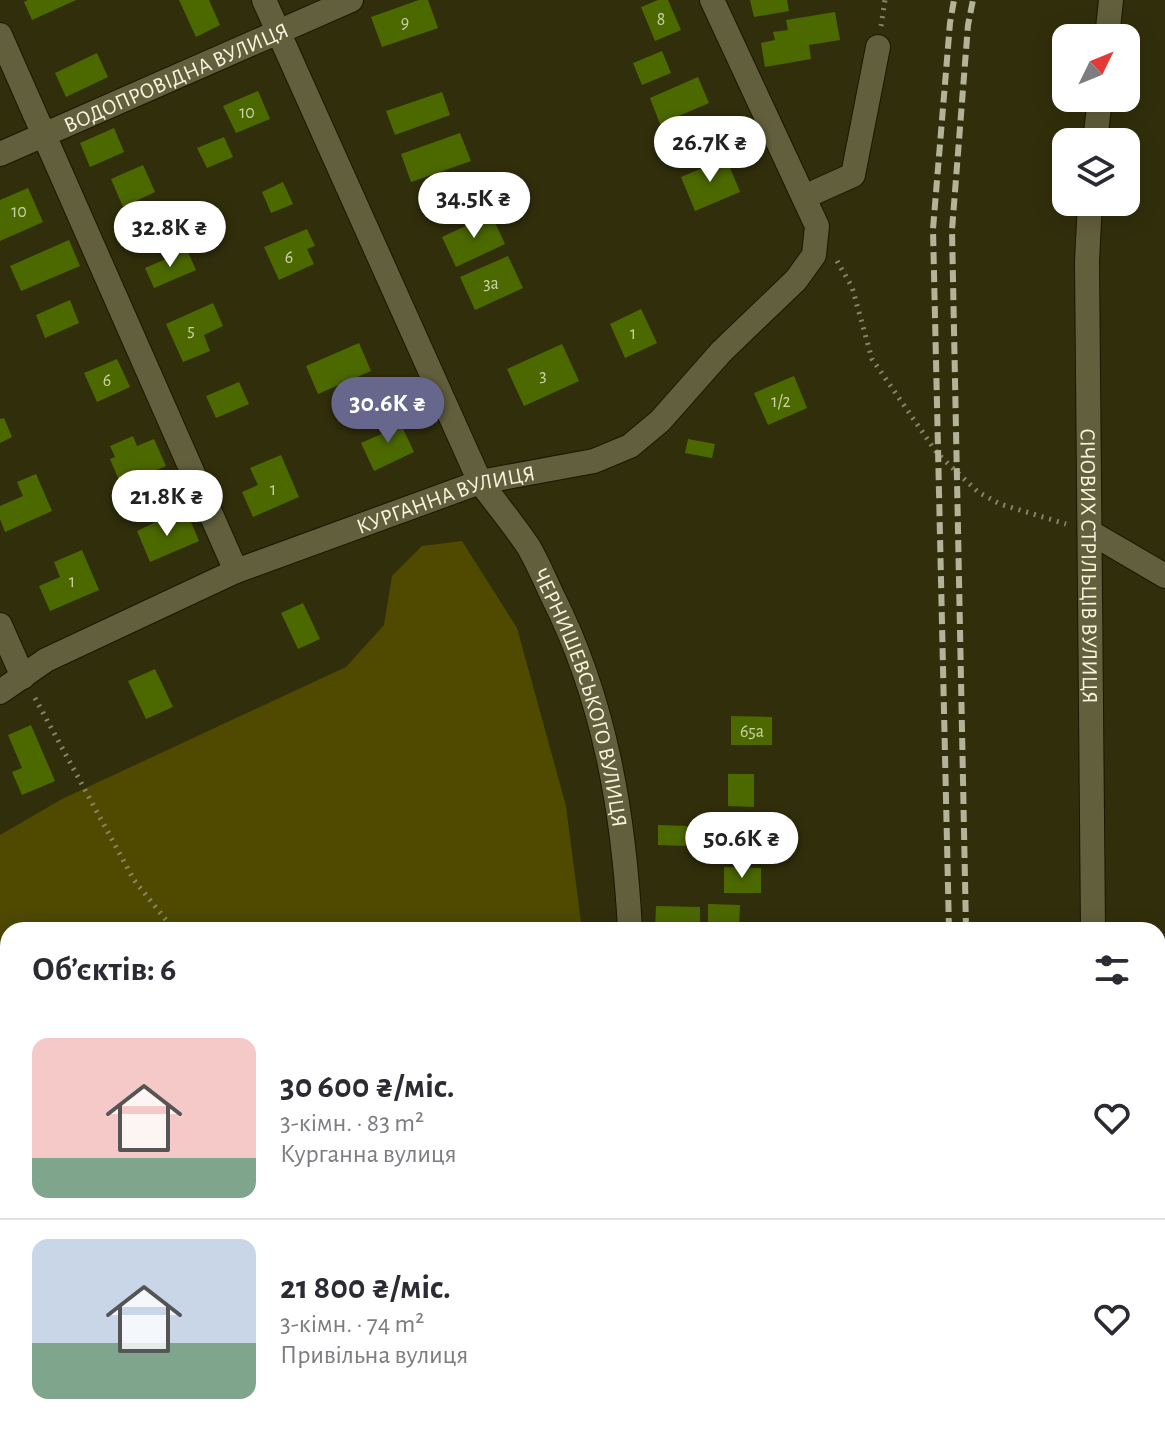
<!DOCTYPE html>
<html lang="uk">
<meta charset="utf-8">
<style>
:root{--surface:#fff;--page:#f2f2f3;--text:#2b2b33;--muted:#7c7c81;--line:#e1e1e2;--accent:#67668d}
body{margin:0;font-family:"Alegreya Sans",sans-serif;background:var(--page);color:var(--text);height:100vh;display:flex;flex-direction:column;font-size:30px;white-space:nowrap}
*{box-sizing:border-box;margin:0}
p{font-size:26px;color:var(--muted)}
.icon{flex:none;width:44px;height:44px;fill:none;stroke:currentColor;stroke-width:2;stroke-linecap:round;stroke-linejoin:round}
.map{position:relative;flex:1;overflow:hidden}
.details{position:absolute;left:0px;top:922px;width:1166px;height:514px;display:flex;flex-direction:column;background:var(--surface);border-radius:24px 24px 0 0;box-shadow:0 4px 20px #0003}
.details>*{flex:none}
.needle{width:52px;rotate:47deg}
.buttons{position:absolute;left:1052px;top:24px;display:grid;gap:16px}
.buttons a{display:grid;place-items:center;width:88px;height:88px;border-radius:16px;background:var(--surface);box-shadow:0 4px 20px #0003;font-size:40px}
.price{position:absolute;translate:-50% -68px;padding:0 18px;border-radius:28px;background:#fff;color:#222;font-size:26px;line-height:52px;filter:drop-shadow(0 2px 4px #0008)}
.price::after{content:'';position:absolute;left:50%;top:48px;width:24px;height:18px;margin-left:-12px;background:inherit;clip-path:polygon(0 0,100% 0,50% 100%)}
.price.on{background:var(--accent);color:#fff}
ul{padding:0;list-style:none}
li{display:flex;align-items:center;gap:24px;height:200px;padding:0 32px}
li+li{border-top:2px solid var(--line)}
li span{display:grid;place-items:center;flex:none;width:224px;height:160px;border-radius:16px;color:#555}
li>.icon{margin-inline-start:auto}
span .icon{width:96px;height:96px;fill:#fffc;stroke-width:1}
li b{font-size:34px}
h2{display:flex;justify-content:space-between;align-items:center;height:96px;padding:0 32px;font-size:34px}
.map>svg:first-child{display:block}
.green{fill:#4f4a00}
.building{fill:#4c6900}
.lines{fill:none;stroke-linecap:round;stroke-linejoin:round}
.minor-casing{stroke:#191700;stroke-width:26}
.path{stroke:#858466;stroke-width:5;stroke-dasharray:2 6;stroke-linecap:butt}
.minor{stroke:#62603c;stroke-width:24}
.rail{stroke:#b3b399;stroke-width:6;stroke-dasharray:12 6;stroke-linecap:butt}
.labels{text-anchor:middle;stroke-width:8;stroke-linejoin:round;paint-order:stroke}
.number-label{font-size:18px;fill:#cbd2a8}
.street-label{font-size:22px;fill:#f5f5e0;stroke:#312f0b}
</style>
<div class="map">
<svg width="1165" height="1435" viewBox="0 0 1165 1435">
<rect width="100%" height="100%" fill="#312f0b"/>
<path class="green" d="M 462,541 L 517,628 L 566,806 L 582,930 L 8,930 L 8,1428 L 295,1428 L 287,1435 L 0,1435 L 0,835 L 62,799 L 346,667 L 384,625 L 392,576 L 422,546 Z"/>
<g class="building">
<path d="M 28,0 L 76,0 L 32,20 L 24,2 Z"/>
<path d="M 179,0 L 209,0 L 220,25 L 196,37 Z"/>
<path d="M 419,0 L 428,0 L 438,28 L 382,47 L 371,17 Z"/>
<path d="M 658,0 L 668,0 L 681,30 L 655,41 L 641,7 Z"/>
<path d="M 750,0 L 787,0 L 789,11 L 754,17 Z"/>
<path d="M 835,12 L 840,40 L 809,45 L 811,59 L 765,67 L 761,43 L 775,40 L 773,32 L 788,30 L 786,20 Z"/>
<path d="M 662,51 L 671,73 L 642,85 L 633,63 Z"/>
<path d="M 97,53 L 108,77 L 66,97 L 55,73 Z"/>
<path d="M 698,77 L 709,103 L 660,124 L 650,98 Z"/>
<path d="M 258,91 L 270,119 L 236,133 L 223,106 Z"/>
<path d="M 442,92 L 450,115 L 395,135 L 386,111 Z"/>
<path d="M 114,128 L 124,152 L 90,167 L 80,143 Z"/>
<path d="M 460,133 L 471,161 L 411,182 L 401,154 Z"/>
<path d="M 224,137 L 233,157 L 207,168 L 197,148 Z"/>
<path d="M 726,158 L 740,192 L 695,211 L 681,177 Z"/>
<path d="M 143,165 L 155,192 L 123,207 L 111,179 Z"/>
<path d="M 283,182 L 293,204 L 271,213 L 262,192 Z"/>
<path d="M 28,188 L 43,222 L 0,241 L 0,200 Z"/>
<path d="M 491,214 L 505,244 L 456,267 L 442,237 Z"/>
<path d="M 307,229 L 315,246 L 307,249 L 314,264 L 279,280 L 264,247 Z"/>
<path d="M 69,240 L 80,266 L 21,291 L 10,266 Z"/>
<path d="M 187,250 L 196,270 L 154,288 L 145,268 Z"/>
<path d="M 508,256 L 523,288 L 475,310 L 460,277 Z"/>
<path d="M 70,300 L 79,323 L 45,338 L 36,315 Z"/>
<path d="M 213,303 L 223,326 L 204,335 L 210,351 L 183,362 L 166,324 Z"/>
<path d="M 641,309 L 657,343 L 625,358 L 610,324 Z"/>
<path d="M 359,343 L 371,371 L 318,394 L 306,366 Z"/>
<path d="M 562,344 L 579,381 L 524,406 L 507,369 Z"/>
<path d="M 117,359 L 130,387 L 97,402 L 84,373 Z"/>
<path d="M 794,376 L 807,408 L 768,425 L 754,393 Z"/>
<path d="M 239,382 L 249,404 L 216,418 L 206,396 Z"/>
<path d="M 396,414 L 414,452 L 374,471 L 361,443 L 386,432 L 381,421 Z"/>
<path d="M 4,418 L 12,437 L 0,443 L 0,419 Z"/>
<path d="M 133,436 L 137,446 L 154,439 L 166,466 L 121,485 L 110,459 L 115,457 L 110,446 Z"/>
<path d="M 688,439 L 715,444 L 712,458 L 685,453 Z"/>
<path d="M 281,455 L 299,497 L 253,517 L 242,492 L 258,485 L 250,468 Z"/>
<path d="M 36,474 L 52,511 L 5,532 L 0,519 L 0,506 L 23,496 L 17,482 Z"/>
<path d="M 189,517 L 199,541 L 150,562 L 137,531 L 160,520 L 164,529 Z"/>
<path d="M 82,550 L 99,590 L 50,611 L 39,586 L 60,577 L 54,562 Z"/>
<path d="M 303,603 L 320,639 L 298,649 L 281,613 Z"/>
<path d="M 155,669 L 173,707 L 146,719 L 128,681 Z"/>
<path d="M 731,716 L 772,717 L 772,745 L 731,745 Z"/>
<path d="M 31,725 L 55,781 L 22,795 L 12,772 L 22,768 L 8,735 Z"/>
<path d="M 728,774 L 754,774 L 754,807 L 728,806 Z"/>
<path d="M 658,825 L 687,826 L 686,846 L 658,845 Z"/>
<path d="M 758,825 L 783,825 L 783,860 L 757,859 Z"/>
<path d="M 724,867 L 761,868 L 761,893 L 724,893 Z"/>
<path d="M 708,904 L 740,905 L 739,929 L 708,929 Z"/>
<path d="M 656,906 L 700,907 L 700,930 L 655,930 Z"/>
<path d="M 508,1428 L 539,1428 L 532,1435 L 515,1435 Z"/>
<path d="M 554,1428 L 588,1428 L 595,1435 L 560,1435 Z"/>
<path d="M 722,1428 L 740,1428 L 745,1435 L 713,1435 Z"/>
</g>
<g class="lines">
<defs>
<g id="minor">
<path id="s1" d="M 264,0 L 480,482 C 496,503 513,524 528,546 C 537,561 544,578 552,595 C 605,700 624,814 630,930"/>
<path d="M 0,35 L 236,571"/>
<path d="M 1107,38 L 1111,0"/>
<path d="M 1095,142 L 1100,98"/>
<path id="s2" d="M 0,154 L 351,0"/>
<path d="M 804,197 L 853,175 L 878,47"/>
<path id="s3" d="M 1090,202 L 1087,261 L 1093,930"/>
<path d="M 1090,532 L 1165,576"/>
<path d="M 0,625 L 23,677"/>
<path id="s4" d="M 0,692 L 46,660 L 236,571 L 480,482 L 594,461 L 630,446 L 660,421 L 721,352 L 796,280 L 814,255 L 817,226 L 712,0"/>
<path d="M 454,1428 L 460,1435"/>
<path d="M 1097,1428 L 1097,1435"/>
<path d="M 351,1435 L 358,1428"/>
</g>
</defs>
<use href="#minor" class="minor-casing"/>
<g class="path">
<path d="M 881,26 L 885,0"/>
<path d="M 837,261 L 852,287 L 872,359 L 937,453 L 978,492 L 1000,504 L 1066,524"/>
<path d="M 35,698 L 134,880 L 174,930"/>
<path d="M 1158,1425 L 1165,1432"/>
</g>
<use href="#minor" class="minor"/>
<g class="rail">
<path d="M 949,930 L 933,229 L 950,23 L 954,0"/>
<path d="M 966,930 L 952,230 L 968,25 L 973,0"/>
<path d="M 962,1428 L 962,1435"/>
<path d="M 980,1428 L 980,1435"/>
</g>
</g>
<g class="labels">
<g class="number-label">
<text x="661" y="25">8</text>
<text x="405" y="28">9</text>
<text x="247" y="118">10</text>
<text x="19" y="217">10</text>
<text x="289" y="263">6</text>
<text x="491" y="289">3а</text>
<text x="191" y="336">5</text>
<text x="633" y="339">1</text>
<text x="543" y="381">3</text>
<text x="107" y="386">6</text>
<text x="781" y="407">1/2</text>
<text x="273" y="495">1</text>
<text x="72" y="587">1</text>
<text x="752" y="737">65а</text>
</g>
<g class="street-label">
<text dy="8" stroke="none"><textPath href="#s2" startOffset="192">ВОДОПРОВІДНА ВУЛИЦЯ</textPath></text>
<text dy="8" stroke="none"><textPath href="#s4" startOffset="488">КУРГАННА ВУЛИЦЯ</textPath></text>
<text dy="8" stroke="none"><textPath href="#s3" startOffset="364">СІЧОВИХ СТРІЛЬЦІВ ВУЛИЦЯ</textPath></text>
<text dy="8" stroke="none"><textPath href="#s1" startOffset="770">ЧЕРНИШЕВСЬКОГО ВУЛИЦЯ</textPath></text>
</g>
</g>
</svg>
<div class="buttons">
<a><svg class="needle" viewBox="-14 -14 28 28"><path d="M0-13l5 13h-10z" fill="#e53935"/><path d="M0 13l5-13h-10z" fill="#7c7c81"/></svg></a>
<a><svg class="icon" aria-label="layers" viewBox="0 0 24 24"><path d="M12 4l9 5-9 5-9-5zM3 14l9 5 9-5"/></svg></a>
</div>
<b class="price" style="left:710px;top:184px">26.7K ₴</b>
<b class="price" style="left:474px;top:240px">34.5K ₴</b>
<b class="price" style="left:170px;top:269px">32.8K ₴</b>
<b class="price on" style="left:388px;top:445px">30.6K ₴</b>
<b class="price" style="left:167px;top:538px">21.8K ₴</b>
<b class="price" style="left:742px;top:880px">50.6K ₴</b>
<section class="details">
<h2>Об’єктів: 6<svg class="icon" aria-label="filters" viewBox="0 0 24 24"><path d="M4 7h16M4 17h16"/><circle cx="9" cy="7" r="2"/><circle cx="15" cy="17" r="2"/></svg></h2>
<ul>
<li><span style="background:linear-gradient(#f6c9c9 75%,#7fa58c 0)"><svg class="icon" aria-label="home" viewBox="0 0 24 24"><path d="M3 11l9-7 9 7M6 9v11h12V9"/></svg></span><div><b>30 600 ₴/міс.</b><p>3-кімн. · 83 m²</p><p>Курганна вулиця</p></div><svg class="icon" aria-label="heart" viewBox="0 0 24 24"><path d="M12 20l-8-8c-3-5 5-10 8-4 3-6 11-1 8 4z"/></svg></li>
<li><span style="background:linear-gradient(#c9d6e8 65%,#7fa58c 0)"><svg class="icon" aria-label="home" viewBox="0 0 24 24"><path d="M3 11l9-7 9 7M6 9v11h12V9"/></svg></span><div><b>21 800 ₴/міс.</b><p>3-кімн. · 74 m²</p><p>Привільна вулиця</p></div><svg class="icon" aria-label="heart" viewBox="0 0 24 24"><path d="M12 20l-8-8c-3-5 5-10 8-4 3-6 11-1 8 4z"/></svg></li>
</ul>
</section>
</div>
